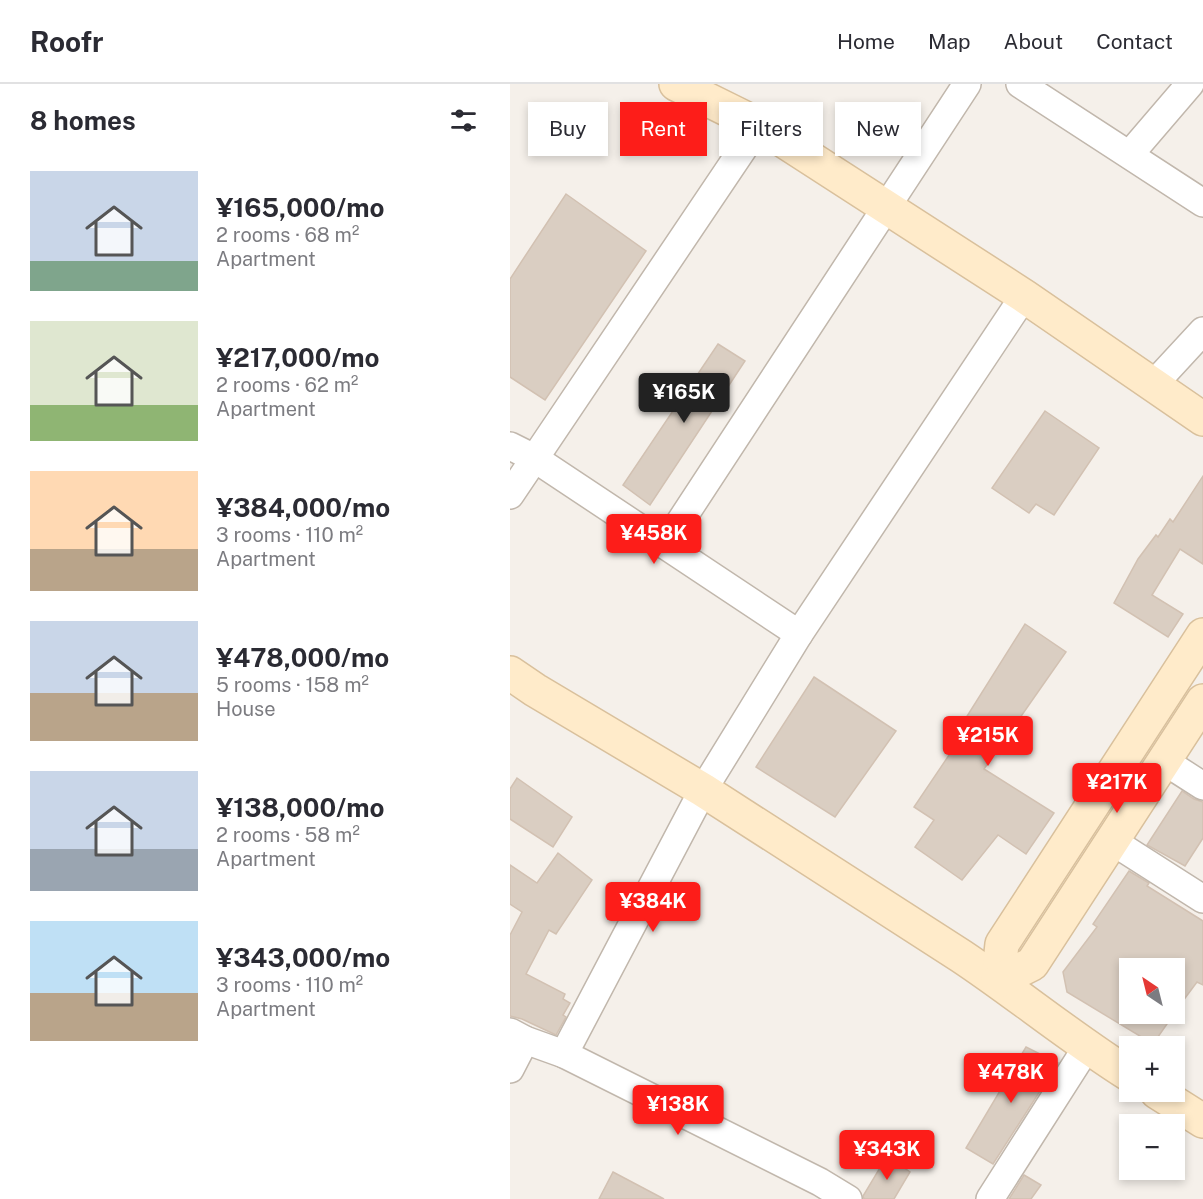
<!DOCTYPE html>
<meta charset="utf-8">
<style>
:root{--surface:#fff;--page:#f2f2f3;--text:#2b2b33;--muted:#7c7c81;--line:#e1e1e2;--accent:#fd1d19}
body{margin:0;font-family:"Public Sans",sans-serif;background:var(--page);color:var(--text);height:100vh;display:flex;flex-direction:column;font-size:22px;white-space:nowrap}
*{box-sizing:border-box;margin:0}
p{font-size:20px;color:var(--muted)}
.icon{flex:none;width:33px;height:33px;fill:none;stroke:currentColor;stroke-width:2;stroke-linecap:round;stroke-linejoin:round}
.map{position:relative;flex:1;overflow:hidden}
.side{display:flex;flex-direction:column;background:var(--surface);width:510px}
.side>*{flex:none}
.hud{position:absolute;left:18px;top:18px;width:570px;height:54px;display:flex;gap:12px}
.needle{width:39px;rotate:325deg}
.buttons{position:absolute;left:609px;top:874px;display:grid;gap:12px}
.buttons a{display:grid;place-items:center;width:66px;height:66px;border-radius:0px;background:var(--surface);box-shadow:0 3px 9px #0003;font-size:30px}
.price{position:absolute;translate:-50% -51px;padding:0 14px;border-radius:6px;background:var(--accent);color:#fff;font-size:20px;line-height:39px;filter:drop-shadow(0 2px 3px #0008)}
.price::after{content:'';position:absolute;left:50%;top:36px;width:18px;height:14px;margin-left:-9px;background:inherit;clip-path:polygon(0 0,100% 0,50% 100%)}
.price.active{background:#222;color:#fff}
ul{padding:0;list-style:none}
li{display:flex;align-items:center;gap:18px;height:150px;padding:0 30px}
li span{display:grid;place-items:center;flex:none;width:168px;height:120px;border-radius:0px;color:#555}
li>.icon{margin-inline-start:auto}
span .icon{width:72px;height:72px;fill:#fffc;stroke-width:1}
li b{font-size:26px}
h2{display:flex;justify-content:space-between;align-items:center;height:72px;padding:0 30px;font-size:26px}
.chip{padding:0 21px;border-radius:0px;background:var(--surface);box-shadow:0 3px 9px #0003;font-size:21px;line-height:54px}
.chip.active{background:var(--accent);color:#fff}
header{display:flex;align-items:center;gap:36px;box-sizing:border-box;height:84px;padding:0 30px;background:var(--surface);border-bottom:2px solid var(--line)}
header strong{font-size:28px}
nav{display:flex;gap:33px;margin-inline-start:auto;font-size:21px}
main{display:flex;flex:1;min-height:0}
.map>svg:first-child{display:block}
.building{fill:#dacec2;stroke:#d2c1b2;stroke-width:1.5}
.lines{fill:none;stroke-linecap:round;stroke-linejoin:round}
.street-casing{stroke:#c1b7ac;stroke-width:30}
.secondary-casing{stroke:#d9c09c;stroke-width:36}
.street{stroke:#fff;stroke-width:27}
.secondary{stroke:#ffebca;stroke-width:33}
</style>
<header>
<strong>Roofr</strong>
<nav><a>Home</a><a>Map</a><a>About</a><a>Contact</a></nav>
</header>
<main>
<section class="side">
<h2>8 homes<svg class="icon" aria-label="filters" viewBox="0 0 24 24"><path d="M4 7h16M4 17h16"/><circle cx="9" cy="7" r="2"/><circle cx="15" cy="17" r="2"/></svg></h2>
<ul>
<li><span style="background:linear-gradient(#c9d6e8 75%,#7fa58c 0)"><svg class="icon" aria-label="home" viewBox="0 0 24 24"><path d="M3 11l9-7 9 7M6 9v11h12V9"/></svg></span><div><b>¥165,000/mo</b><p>2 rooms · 68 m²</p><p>Apartment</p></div></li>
<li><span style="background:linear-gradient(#dfe7d0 70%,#8fb573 0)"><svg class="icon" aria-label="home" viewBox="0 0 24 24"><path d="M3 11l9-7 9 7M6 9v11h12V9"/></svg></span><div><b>¥217,000/mo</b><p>2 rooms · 62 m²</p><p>Apartment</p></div></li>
<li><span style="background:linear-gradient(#ffd9b3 65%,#b9a48a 0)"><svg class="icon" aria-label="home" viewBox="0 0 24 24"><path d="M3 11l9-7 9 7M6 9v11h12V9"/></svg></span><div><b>¥384,000/mo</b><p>3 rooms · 110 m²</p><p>Apartment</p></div></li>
<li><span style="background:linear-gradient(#c9d6e8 60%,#b9a48a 0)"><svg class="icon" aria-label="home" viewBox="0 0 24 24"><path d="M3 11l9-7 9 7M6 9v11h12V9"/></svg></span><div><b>¥478,000/mo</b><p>5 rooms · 158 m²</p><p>House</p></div></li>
<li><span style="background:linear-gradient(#c9d6e8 65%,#9aa5b1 0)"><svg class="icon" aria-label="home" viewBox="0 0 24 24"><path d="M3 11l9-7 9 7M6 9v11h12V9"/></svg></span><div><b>¥138,000/mo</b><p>2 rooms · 58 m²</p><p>Apartment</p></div></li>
<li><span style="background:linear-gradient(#bfe0f5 60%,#b9a48a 0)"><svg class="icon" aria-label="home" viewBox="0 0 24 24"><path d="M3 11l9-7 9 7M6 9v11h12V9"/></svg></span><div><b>¥343,000/mo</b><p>3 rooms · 110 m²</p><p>Apartment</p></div></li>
</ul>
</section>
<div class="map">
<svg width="693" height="1115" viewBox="0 0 693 1115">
<rect width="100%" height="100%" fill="#f5f0ea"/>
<g class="building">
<path d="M 56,110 L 136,167 L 35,316 L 0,293 L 0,195 Z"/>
<path d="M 208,260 L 235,277 L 140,421 L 113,401 Z"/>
<path d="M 535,327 L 589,364 L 544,431 L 526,420 L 519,429 L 482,404 Z"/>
<path d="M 693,392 L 693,480 L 670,465 L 642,511 L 673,530 L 658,553 L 604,519 L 628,475 L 646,451 L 648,453 L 660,435 L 663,438 Z"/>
<path d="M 515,540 L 556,568 L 474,685 L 544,729 L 516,770 L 488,751 L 452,796 L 405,763 L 424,736 L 404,723 L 460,640 L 454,637 Z"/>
<path d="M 304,593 L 386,647 L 325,733 L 246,683 Z"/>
<path d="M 7,694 L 62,733 L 43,763 L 0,735 L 0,705 Z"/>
<path d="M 672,707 L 684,715 L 693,718 L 693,754 L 675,782 L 637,761 Z"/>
<path d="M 48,769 L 82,796 L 46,850 L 39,846 L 16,890 L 55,910 L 53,915 L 60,919 L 53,931 L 56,933 L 46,951 L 12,935 L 0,932 L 0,851 L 12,828 L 0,820 L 0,781 L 27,799 Z"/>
<path d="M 619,787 L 639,799 L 637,802 L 693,837 L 693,901 L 687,898 L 664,929 L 664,885 L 620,885 L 620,930 L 664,930 L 643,960 L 557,908 L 553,888 L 587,843 L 583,840 Z"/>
<path d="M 516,963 L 548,979 L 483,1080 L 456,1064 Z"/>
<path d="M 377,1072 L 400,1088 L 384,1115 L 354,1115 L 353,1112 Z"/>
<path d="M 103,1088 L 154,1115 L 89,1115 Z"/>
<path d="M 514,1091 L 531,1101 L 521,1115 L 499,1115 Z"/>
</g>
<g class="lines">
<defs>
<g id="street">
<path d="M 510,0 L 693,119"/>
<path d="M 620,70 L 680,0"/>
<path d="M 643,301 L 693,247"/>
<path d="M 0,362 L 24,374 L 289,550"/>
<path d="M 0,411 L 249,41"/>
<path d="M 155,461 L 457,0"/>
<path d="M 654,677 L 693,702"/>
<path d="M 602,757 L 693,815"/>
<path d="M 0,948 L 15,956 L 54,970 L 310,1098 L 338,1115"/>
<path d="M 54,970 L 193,706 L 289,550 L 514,212"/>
<path d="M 0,985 L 15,956"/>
<path d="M 480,1115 L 577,963"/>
</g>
<g id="secondary">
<path d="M 166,0 L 249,41 L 514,212 L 693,335"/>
<path d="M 0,589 L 25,606 L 193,706 L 451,872 C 508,910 561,954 620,991"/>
<path d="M 488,897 L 492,860 L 693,551"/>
<path d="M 488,897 L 522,880 L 693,617"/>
<path d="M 647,1008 L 693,1037"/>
</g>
</defs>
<use href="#street" class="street-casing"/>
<use href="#secondary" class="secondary-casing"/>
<use href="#street" class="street"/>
<use href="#secondary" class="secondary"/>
</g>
</svg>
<div class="buttons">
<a><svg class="needle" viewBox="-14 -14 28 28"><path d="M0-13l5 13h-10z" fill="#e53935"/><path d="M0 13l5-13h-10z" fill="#7c7c81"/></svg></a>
<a>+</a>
<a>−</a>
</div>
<b class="price active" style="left:174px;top:340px">¥165K</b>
<b class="price" style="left:144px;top:481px">¥458K</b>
<b class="price" style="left:478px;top:683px">¥215K</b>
<b class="price" style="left:607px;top:730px">¥217K</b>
<b class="price" style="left:143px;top:849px">¥384K</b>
<b class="price" style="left:501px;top:1020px">¥478K</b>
<b class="price" style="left:168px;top:1052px">¥138K</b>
<b class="price" style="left:377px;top:1097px">¥343K</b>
<div class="hud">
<a class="chip">Buy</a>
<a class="chip active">Rent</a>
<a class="chip">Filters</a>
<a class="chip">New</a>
</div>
</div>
</main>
